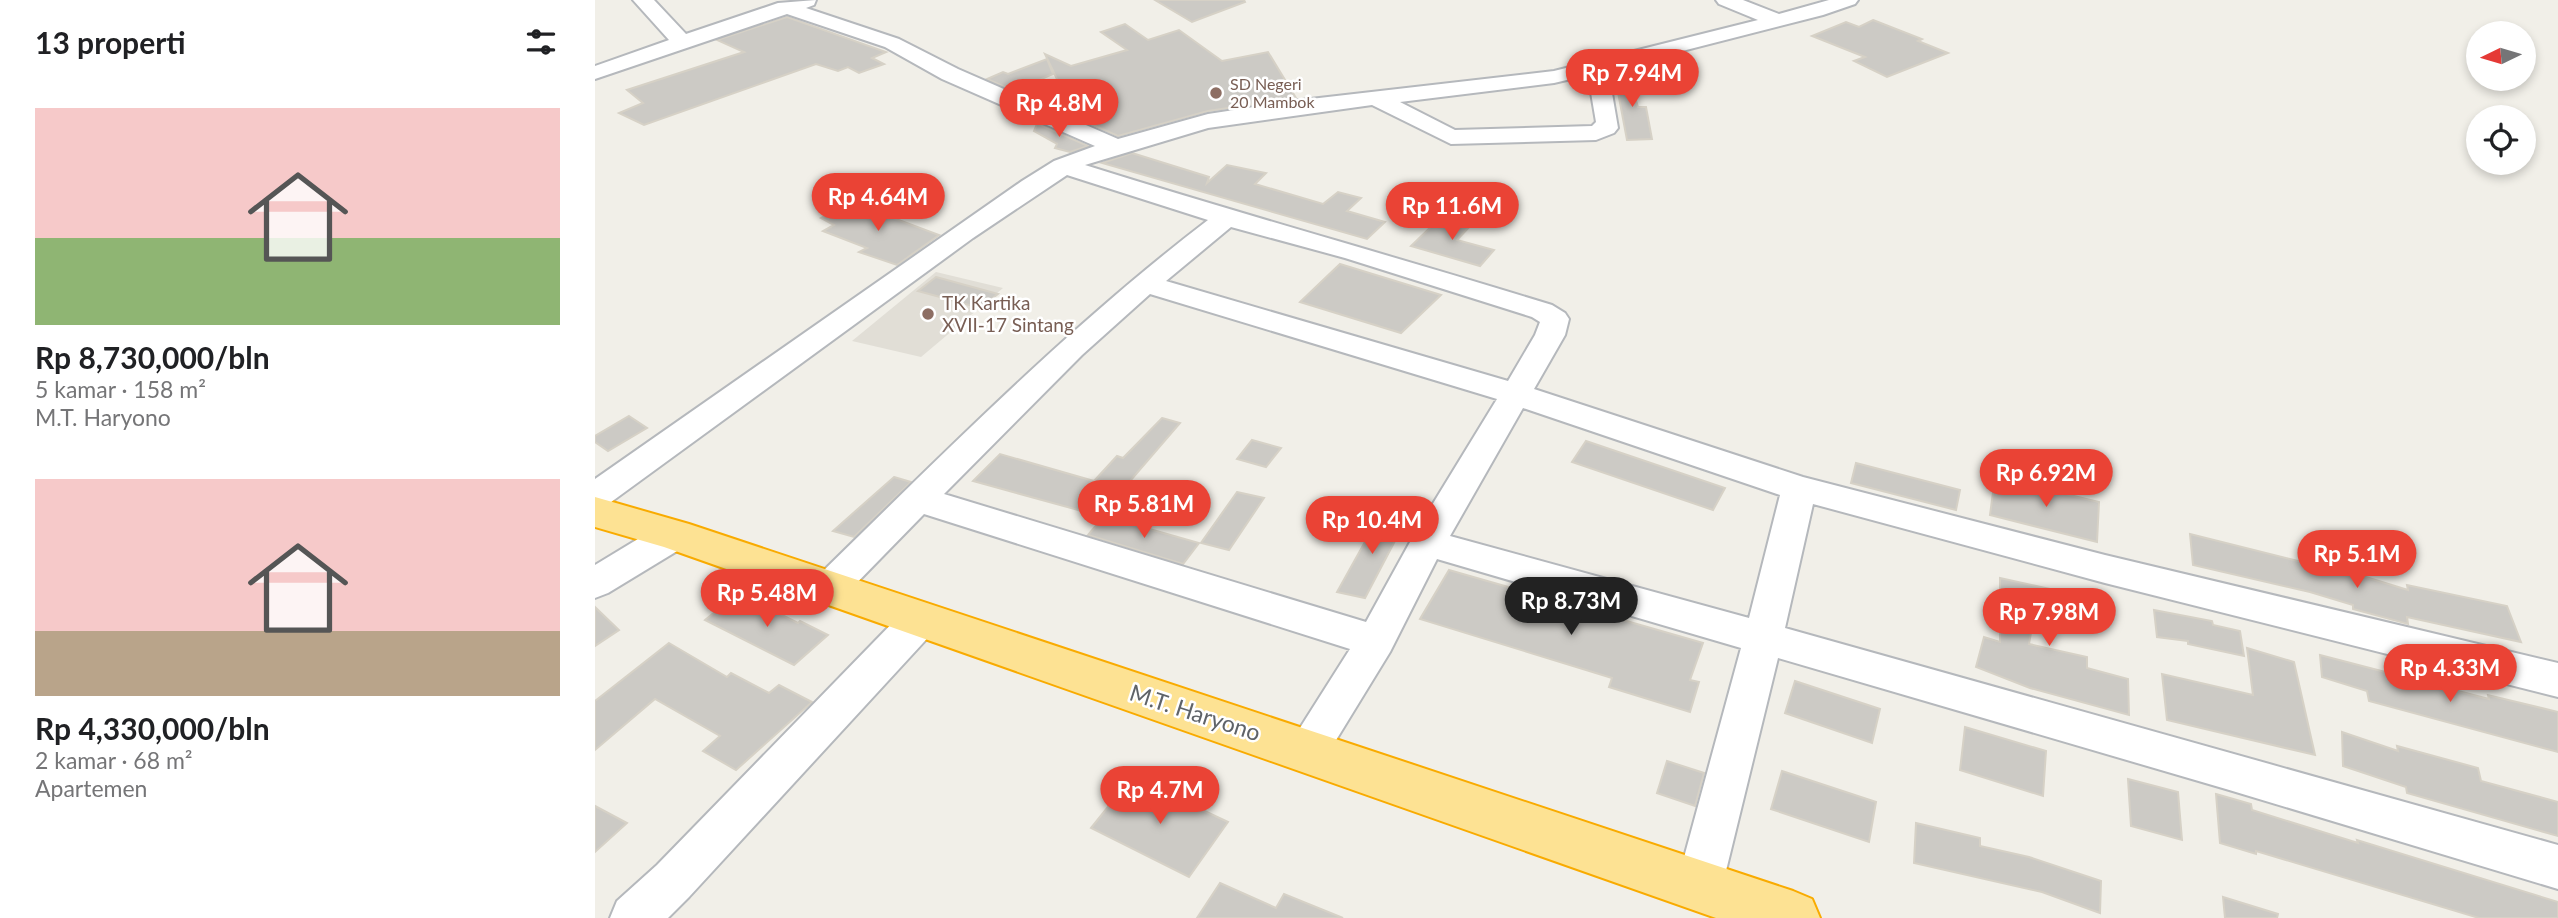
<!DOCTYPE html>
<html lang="id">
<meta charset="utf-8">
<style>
:root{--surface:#fff;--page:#f2f2f2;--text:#202124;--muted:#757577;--accent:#ea4335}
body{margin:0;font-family:Lato,sans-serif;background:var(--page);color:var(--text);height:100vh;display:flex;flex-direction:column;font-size:26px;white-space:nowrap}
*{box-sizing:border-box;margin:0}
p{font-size:23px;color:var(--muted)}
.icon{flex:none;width:38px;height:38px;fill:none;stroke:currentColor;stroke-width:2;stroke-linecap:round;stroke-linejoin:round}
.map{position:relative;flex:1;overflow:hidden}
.drawer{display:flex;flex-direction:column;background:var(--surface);width:595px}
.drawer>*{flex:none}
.needle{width:46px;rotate:265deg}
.tools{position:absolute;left:1871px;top:21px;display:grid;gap:14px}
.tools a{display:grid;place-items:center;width:70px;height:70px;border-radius:50%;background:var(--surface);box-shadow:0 4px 10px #0003;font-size:35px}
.price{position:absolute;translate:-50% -60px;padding:0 16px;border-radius:24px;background:var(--accent);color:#fff;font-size:23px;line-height:46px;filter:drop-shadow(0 2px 4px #0008)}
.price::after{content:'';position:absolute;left:50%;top:42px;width:21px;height:16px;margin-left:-10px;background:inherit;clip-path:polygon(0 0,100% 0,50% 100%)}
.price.current{background:#222;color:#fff}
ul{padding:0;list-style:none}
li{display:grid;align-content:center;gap:14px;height:371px;padding:0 35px}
li span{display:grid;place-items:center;height:217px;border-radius:0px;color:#555}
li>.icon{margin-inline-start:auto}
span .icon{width:126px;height:126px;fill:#fffc;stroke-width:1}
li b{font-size:30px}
h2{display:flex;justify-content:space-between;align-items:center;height:84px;padding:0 35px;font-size:30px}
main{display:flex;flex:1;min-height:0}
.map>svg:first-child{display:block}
.education{fill:#e1ded6}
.building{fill:#cccac5;stroke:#d6d1c6;stroke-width:2}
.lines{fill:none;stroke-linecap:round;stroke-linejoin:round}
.minor-casing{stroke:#b5b8bc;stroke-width:4}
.highway-casing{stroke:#f9ab00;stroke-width:4}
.minor{fill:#fff;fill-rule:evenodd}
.highway{fill:#fde293;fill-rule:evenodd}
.education-dot{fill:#8d6e63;stroke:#fff;stroke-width:2.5}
.labels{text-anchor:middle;stroke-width:5;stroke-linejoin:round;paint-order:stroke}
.far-education-label{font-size:16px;fill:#785e54;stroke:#fff;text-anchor:start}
.education-label{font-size:19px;fill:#785e54;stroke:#fff;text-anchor:start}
.near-street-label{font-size:23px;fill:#5f6368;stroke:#fff}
</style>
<main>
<section class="drawer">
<h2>13 properti<svg class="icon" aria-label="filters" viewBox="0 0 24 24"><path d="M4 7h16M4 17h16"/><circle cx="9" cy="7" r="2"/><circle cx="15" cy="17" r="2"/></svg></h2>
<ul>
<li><span style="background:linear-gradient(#f6c9c9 60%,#8fb573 0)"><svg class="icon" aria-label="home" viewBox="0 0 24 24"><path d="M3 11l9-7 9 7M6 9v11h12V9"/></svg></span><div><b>Rp 8,730,000/bln</b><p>5 kamar · 158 m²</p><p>M.T. Haryono</p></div></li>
<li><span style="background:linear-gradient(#f6c9c9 70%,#b9a48a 0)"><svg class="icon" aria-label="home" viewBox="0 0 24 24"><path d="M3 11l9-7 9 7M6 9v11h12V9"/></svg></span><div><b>Rp 4,330,000/bln</b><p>2 kamar · 68 m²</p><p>Apartemen</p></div></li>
</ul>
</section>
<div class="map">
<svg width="1963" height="918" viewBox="0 0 1963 918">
<rect width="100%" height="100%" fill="#f1efe8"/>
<path class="education" d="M 341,272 L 408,288 L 326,357 L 257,341 Z"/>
<g class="building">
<path d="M 560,0 L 649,0 L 650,2 L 597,22 Z"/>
<path d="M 192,17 L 291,52 L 277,58 L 289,64 L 264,73 L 253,67 L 243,71 L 221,64 L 49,125 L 24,113 L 48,103 L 32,90 L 149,52 L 122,40 Z"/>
<path d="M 1278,20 L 1327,39 L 1323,41 L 1353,53 L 1292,77 L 1259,61 L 1270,57 L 1217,36 L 1251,22 L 1264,27 Z"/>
<path d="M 530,24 L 553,40 L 584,30 L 627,61 L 673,52 L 701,98 L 613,111 L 523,136 L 480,117 L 450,54 L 476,66 L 532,50 L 506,32 Z"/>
<path d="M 452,59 L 458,74 L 419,91 L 392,79 L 408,72 L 413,74 Z"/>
<path d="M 1031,68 L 1043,107 L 1051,107 L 1057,139 L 1032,140 L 1019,71 Z"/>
<path d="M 442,124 L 446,125 L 493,146 L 475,152 L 460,148 L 462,144 L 439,131 Z"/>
<path d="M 537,153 L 614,177 L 612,183 L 632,165 L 671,173 L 660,184 L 728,204 L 743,192 L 766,198 L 752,211 L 790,222 L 772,239 L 507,163 Z"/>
<path d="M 260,201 L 289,212 L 285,213 L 344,235 L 302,265 L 264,252 L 272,248 L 228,231 L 239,225 L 226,218 Z"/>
<path d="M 846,217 L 876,225 L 862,240 L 899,250 L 885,266 L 816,246 Z"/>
<path d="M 745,264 L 846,295 L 806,333 L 705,302 Z"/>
<path d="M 341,277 L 403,294 L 385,308 L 323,291 Z"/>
<path d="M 34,416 L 52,428 L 13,451 L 0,442 L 0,436 Z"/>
<path d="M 567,418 L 585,423 L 505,516 L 378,481 L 405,454 L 499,481 L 522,456 L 528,458 Z"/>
<path d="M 657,440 L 686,448 L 671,467 L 642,459 Z"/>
<path d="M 991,441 L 1130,488 L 1118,510 L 977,462 Z"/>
<path d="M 1261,463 L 1365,490 L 1361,510 L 1256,483 Z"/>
<path d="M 299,477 L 316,482 L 259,537 L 238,531 Z"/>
<path d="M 1400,477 L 1504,502 L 1502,542 L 1395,515 Z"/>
<path d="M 642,492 L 669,498 L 634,550 L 606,543 Z"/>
<path d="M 786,513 L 812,518 L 770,598 L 742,592 Z"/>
<path d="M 509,516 L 604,543 L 588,564 L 493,535 Z"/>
<path d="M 1595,534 L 1711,563 L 1711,561 L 1745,569 L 1813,590 L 1812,585 L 1912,606 L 1926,642 L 1812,617 L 1813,624 L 1758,609 L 1758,605 L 1715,592 L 1598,565 Z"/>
<path d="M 854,570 L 1108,643 L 1095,680 L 1104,682 L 1095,712 L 1014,687 L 1017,678 L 825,619 Z"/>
<path d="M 1405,578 L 1501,599 L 1503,630 L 1438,621 L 1434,644 L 1492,657 L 1492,668 L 1533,679 L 1534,715 L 1435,688 L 1381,667 L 1389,637 L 1405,642 Z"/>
<path d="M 143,593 L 203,623 L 205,621 L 233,635 L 199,665 L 110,620 Z"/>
<path d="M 0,607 L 24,630 L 0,646 Z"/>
<path d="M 1559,610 L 1617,621 L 1618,625 L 1645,631 L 1649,656 L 1593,644 L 1593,641 L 1562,637 Z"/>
<path d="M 74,643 L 132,677 L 136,673 L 174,693 L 184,685 L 217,702 L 141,770 L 108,751 L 125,736 L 60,699 L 0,750 L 0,701 Z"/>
<path d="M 1652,648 L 1699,662 L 1720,755 L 1572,720 L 1567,674 L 1658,695 Z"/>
<path d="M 1725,655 L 1894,699 L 1893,695 L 1963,712 L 1963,752 L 1774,701 L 1772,691 L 1727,677 Z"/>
<path d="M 1200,681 L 1285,709 L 1277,743 L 1190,713 Z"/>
<path d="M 1370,727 L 1451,751 L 1448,796 L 1365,770 Z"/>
<path d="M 1747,732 L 1803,751 L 1802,746 L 1883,768 L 1886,781 L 1963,802 L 1963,836 L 1812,793 L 1811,787 L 1748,766 Z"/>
<path d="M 1072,761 L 1109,773 L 1100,806 L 1062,793 Z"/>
<path d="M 1187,771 L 1281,802 L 1274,842 L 1176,809 Z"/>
<path d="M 537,777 L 633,822 L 594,877 L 496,828 Z"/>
<path d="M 1533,779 L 1583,792 L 1587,840 L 1536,826 Z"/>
<path d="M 1621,794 L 1656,804 L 1657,810 L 1763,843 L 1762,840 L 1963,902 L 1963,918 L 1884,918 L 1661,851 L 1661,854 L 1625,843 Z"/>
<path d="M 0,806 L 32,823 L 0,852 Z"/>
<path d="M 1321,823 L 1385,838 L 1385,846 L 1434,857 L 1506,881 L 1505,913 L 1447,892 L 1319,863 Z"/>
<path d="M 625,883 L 681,908 L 689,894 L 748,918 L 602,918 Z"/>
<path d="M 1628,897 L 1683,914 L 1682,918 L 1630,918 Z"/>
</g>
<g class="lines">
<defs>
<g id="minor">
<path d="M 38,0 L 59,0 L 91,34 L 183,3 L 221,0 L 219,5 L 211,8 L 304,39 L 363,69 L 523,139 L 613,114 L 698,101 L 959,71 L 1163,20 L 1124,4 L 1121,0 L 1148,0 L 1184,14 L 1234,0 L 1263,0 L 1260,4 L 1228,15 L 1013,70 L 1023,128 L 1019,133 L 1001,140 L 856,144 L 777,105 L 613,128 L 490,165 C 645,214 802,257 957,305 L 970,313 L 974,319 L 970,335 L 939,389 L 1208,477 L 1510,555 L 1963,663 L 1963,697 L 1510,583 L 1218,504 L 1190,628 L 1963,845 L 1963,889 L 1631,789 L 1183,658 L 1127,887 L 1120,903 L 1104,910 L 1088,903 L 1081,887 L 1146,648 L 842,559 L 795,652 L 727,763 L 712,769 L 697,763 L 691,750 L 755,649 L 329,514 L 247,598 L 234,603 L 221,598 L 215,588 L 221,578 C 348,454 472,328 613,220 L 472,175 L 378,238 L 12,505 L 0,509 L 0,479 L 427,181 L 459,161 L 500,146 L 347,79 L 290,47 L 192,14 L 0,79 L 0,66 L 74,40 ZM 993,75 L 1001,122 L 997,126 L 860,130 L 805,102 L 959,83 ZM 636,227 L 750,258 L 937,317 L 945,322 L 940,335 L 913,381 L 571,281 ZM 555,294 L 902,399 L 820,533 L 771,622 L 349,494 L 487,355 ZM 928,408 L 1185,495 L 1154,618 L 855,536 Z"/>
<path d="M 79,522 L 92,525 L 97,535 L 92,545 L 13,593 L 0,598 L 0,565 L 66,525 Z"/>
<path d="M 325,604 L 339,609 L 344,620 L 339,631 L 94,897 L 73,918 L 15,918 L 22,901 L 62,865 L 311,609 Z"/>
</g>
<path id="highway" d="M 0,497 L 94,524 L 1198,891 L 1217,899 L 1225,918 L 1121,918 L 69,547 L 0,527 Z"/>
</defs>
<use href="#minor" class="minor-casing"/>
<use href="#highway" class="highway-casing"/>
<use href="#minor" class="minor"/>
<use href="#highway" class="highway"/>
</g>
<g class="education-dot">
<circle cx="621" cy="93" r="7"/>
<circle cx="333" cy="314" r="7"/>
</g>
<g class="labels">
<g class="far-education-label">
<text x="635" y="90">SD Negeri<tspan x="635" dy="18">20 Mambok</tspan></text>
</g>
<g class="education-label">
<text x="347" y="310">TK Kartika<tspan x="347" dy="22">XVII-17 Sintang</tspan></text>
</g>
<g class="near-street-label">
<text transform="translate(600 713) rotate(18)" y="8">M.T. Haryono</text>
</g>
</g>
</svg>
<div class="tools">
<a><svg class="needle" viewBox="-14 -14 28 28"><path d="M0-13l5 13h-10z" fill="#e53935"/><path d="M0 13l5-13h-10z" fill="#757577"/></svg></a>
<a><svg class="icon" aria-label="locate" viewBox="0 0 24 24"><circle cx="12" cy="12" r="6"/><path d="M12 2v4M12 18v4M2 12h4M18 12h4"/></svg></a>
</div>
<b class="price" style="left:1037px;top:109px">Rp 7.94M</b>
<b class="price" style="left:464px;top:139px">Rp 4.8M</b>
<b class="price" style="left:283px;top:233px">Rp 4.64M</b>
<b class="price" style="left:857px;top:242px">Rp 11.6M</b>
<b class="price" style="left:1451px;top:509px">Rp 6.92M</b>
<b class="price" style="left:549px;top:540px">Rp 5.81M</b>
<b class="price" style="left:777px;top:556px">Rp 10.4M</b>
<b class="price" style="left:1762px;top:590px">Rp 5.1M</b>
<b class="price" style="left:172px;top:629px">Rp 5.48M</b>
<b class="price current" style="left:976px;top:637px">Rp 8.73M</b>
<b class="price" style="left:1454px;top:648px">Rp 7.98M</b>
<b class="price" style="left:1855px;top:704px">Rp 4.33M</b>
<b class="price" style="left:565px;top:826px">Rp 4.7M</b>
</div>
</main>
